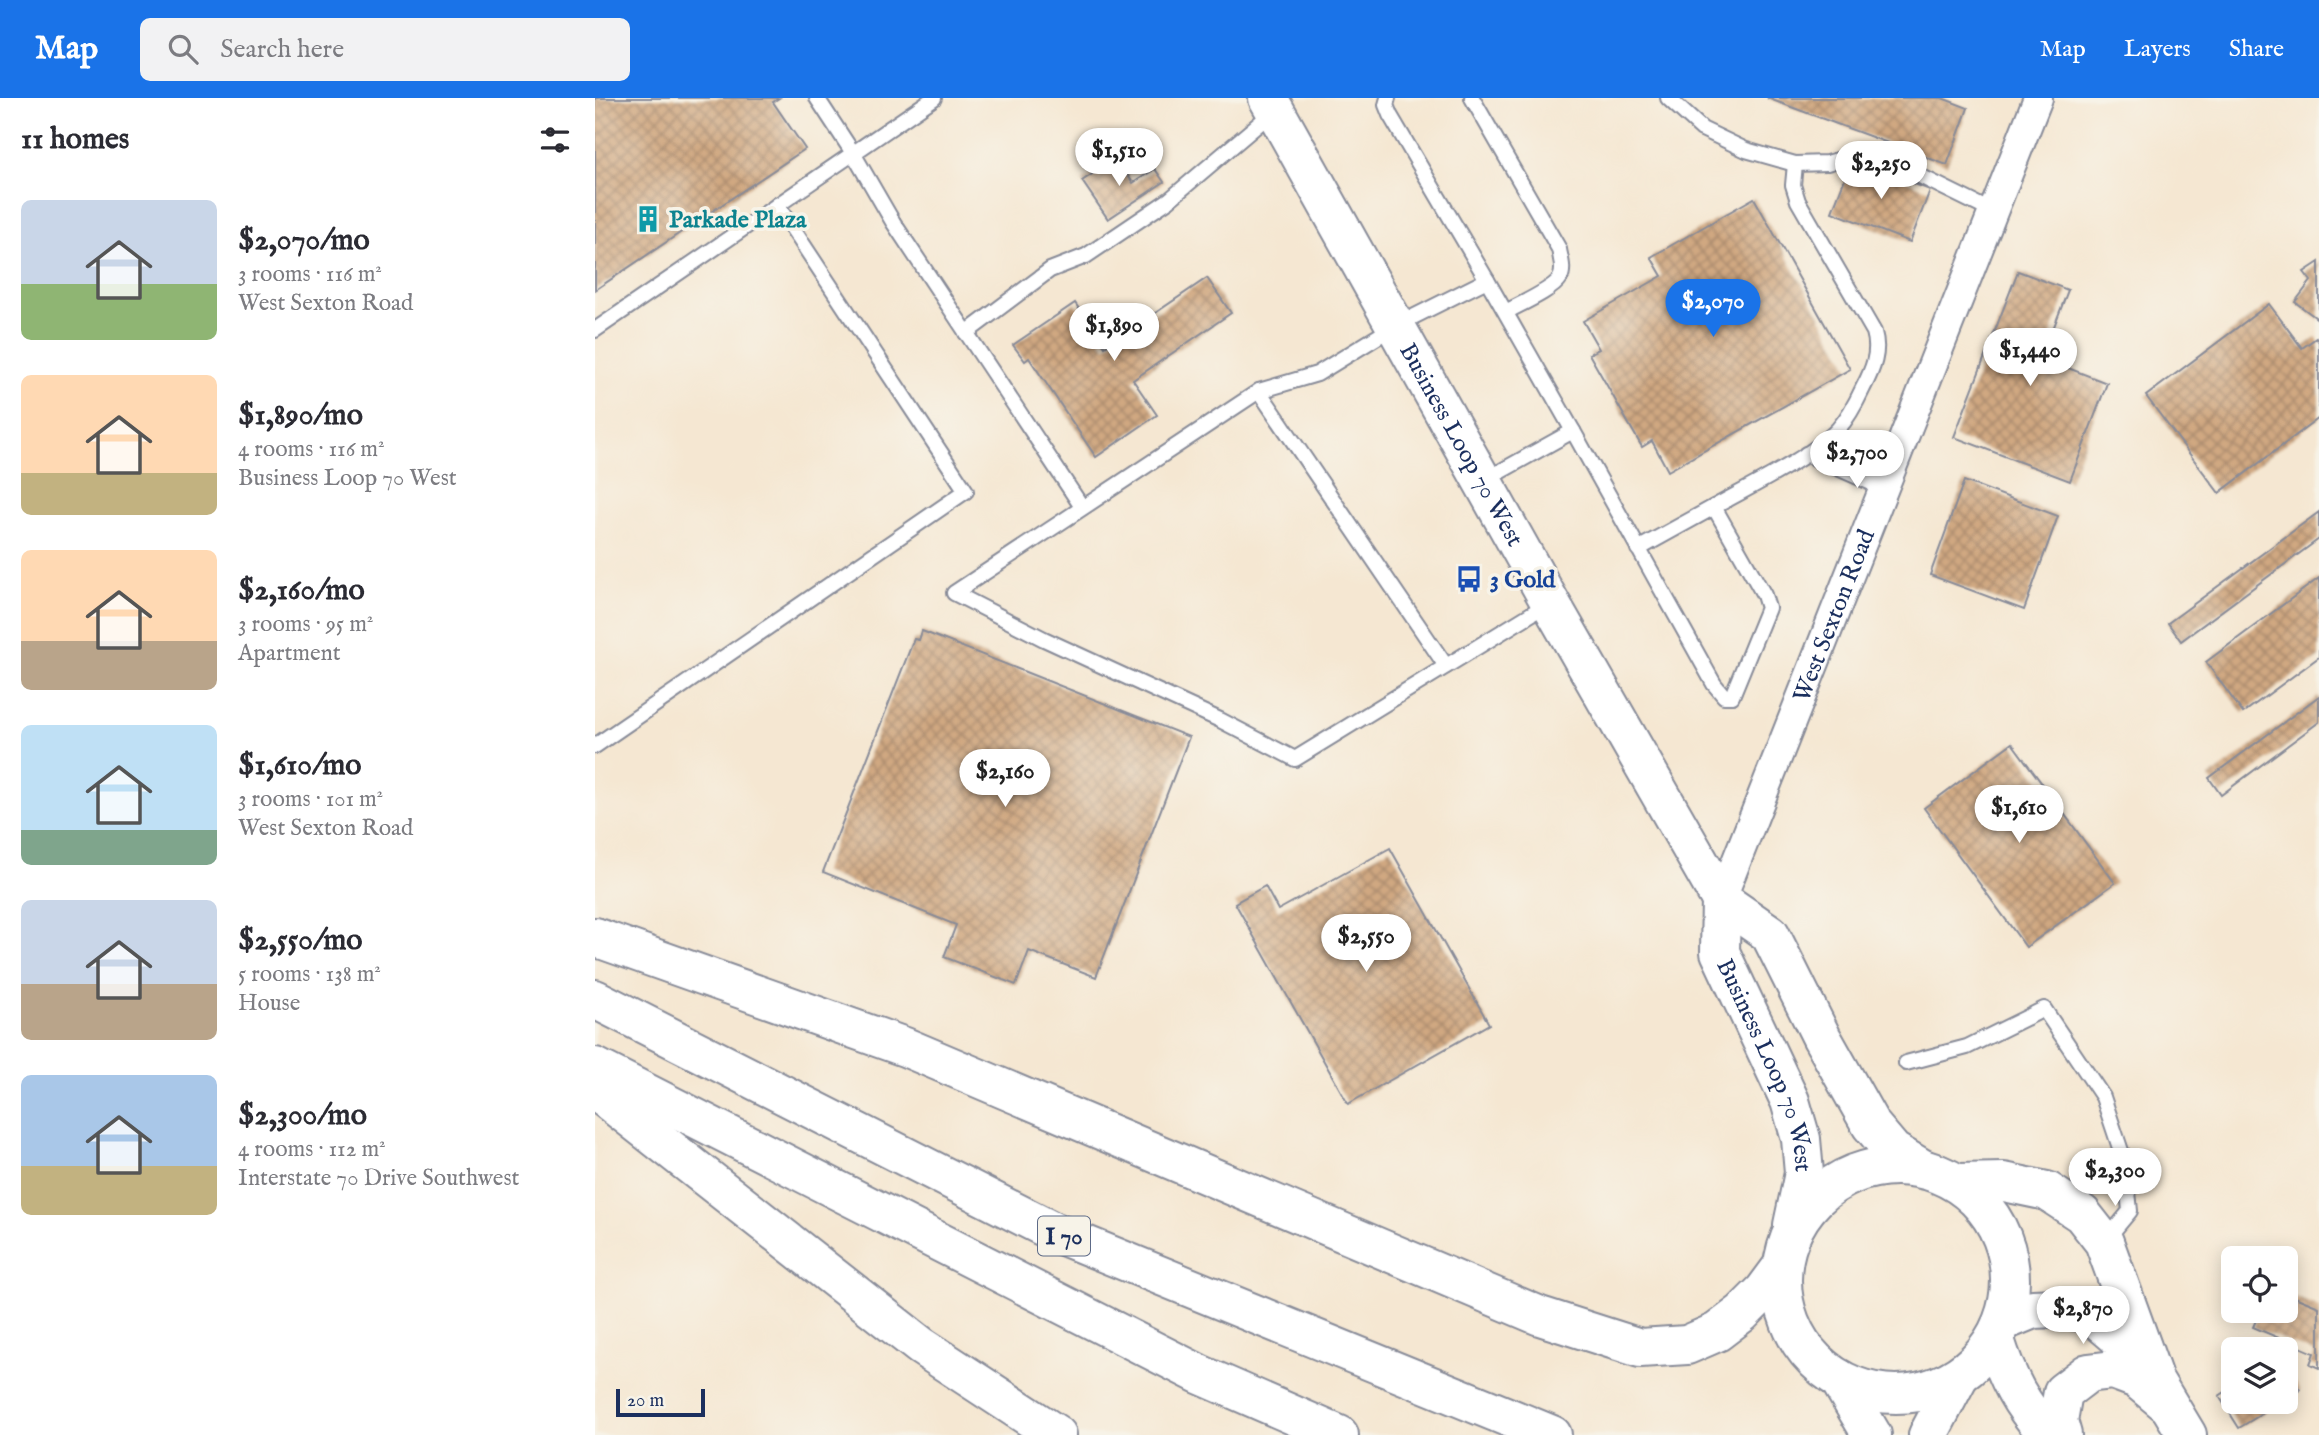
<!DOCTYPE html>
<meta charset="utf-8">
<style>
:root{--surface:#fff;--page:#f2f2f3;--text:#2b2b33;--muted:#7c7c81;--accent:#1a73e8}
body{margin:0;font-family:"IM FELL English",serif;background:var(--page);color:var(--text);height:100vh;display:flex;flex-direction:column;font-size:26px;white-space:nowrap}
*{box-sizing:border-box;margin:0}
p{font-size:23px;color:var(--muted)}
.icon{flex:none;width:38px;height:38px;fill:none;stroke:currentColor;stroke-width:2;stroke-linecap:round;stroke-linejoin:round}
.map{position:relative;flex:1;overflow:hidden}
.drawer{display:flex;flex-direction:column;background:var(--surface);width:595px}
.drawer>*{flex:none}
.tools{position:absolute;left:1626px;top:1148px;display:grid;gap:14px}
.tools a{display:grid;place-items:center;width:77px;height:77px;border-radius:10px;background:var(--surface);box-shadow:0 4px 18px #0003;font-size:35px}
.scale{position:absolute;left:21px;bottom:18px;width:89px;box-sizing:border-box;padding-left:7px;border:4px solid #1b2f5e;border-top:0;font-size:19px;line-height:24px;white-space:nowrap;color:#1b2f5e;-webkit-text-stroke:5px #f7f3e8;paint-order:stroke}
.price{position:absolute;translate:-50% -60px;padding:0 16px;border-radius:24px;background:#fff;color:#222;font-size:23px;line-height:46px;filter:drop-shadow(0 2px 4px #0008)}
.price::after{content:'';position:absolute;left:50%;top:42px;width:21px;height:16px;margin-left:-10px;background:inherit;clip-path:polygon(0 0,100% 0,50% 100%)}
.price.current{background:var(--accent);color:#fff}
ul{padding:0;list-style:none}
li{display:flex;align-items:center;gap:21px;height:175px;padding:0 21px}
li span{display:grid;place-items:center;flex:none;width:196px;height:140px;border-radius:10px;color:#555}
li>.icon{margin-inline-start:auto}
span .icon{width:84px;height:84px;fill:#fffc;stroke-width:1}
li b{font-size:30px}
h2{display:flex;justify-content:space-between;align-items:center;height:84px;padding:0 21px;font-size:30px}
header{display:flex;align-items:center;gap:42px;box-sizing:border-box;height:98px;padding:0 35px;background:var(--accent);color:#fff}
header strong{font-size:33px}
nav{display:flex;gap:38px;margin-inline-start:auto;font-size:24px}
.search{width:490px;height:63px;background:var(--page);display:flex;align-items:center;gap:18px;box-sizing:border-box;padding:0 24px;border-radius:10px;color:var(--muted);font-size:26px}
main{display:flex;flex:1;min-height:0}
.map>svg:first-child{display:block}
.building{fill:url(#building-cross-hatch)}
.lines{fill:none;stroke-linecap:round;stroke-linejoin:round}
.lane-casing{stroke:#888b98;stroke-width:18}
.street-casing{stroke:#888b98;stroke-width:32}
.secondary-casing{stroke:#888b98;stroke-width:42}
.primary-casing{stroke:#888b98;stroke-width:42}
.highway-casing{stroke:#888b98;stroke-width:42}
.lane{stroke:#fff;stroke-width:14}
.street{stroke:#fff;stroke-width:28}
.secondary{stroke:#fff;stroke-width:38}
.primary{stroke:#fff;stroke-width:38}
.highway{stroke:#fff;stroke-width:38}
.labels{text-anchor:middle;stroke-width:7;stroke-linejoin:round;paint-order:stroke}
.shield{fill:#f7f3e8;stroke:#5d6a87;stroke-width:2}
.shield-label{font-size:23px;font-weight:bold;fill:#1b2f5e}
.culture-label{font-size:24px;font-weight:bold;fill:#0d838f;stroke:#f7f3e8;text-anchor:start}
.street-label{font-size:24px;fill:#1b2f5e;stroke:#f7f3e8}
.transit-label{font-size:24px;font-weight:bold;fill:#164399;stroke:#f7f3e8;text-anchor:start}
</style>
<header>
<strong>Map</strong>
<div class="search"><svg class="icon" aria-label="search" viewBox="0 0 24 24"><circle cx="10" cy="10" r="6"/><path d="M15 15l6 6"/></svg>Search here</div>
<nav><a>Map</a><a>Layers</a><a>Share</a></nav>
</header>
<main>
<section class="drawer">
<h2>11 homes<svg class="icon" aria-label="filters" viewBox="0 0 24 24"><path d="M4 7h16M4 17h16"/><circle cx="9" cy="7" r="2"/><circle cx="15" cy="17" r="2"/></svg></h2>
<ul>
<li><span style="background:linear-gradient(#c9d6e8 60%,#8fb573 0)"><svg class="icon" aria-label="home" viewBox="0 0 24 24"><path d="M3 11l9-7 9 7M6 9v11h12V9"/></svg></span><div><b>$2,070/mo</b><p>3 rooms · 116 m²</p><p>West Sexton Road</p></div></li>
<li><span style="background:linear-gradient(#ffd9b3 70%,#c2b280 0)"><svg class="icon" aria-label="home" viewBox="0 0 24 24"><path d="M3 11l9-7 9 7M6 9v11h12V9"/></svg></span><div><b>$1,890/mo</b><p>4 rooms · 116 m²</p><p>Business Loop 70 West</p></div></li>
<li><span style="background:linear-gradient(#ffd9b3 65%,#b9a48a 0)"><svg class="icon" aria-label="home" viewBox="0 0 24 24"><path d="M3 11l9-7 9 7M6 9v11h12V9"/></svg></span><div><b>$2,160/mo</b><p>3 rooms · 95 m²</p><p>Apartment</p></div></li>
<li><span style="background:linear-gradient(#bfe0f5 75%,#7fa58c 0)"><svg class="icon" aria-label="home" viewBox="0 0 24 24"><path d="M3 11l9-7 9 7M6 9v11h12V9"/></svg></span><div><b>$1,610/mo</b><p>3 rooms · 101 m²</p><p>West Sexton Road</p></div></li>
<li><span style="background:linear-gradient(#c9d6e8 60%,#b9a48a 0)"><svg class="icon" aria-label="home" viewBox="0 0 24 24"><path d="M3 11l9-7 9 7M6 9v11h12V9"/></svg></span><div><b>$2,550/mo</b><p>5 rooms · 138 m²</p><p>House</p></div></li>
<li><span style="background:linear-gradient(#a9c7e8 65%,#c2b280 0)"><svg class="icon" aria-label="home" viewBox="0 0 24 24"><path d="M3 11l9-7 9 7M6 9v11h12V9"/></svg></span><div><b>$2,300/mo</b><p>4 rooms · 112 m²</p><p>Interstate 70 Drive Southwest</p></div></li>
</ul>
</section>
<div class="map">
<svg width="1724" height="1337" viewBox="0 0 1724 1337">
<defs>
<pattern id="building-cross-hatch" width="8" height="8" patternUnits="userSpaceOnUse" patternTransform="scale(1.75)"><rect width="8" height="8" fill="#d0a881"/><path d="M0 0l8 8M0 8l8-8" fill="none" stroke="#a8896d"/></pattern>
</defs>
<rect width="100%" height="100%" fill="#f7f3e8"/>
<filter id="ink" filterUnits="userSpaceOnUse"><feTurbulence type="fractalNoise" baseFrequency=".0143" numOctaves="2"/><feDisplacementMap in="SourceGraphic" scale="14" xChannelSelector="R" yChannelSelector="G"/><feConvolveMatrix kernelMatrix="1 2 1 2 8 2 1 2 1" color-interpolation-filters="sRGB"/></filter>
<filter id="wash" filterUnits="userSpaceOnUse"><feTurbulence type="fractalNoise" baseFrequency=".00686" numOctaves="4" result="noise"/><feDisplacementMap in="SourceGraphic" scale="28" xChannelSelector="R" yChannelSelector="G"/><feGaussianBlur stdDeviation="1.57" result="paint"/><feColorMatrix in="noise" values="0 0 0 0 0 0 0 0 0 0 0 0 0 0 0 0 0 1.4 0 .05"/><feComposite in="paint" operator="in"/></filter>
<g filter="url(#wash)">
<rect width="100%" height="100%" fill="#f5e7d2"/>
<g id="blocks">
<g class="building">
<path d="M 0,0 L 184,0 L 178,4 L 210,51 L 0,192 Z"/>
<path d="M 1172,0 L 1347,0 L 1373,10 L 1352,67 Z"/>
<path d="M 521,60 L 538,85 L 560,71 L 569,84 L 513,121 L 487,83 Z"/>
<path d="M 1257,62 L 1335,92 L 1315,144 L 1237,114 Z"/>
<path d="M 1159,100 L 1255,271 L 1073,373 L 1057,343 L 1047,349 L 994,256 L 1004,251 L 988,223 L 1067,178 L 1056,159 Z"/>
<path d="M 1724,164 L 1724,222 L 1700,204 L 1716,183 L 1709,174 Z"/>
<path d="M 1423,173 L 1473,192 L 1447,260 L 1512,285 L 1475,383 L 1359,339 Z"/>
<path d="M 612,180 L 636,215 L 538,282 L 562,317 L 501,359 L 434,260 L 430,263 L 418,247 L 480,205 L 510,249 Z"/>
<path d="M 1674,206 L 1707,250 L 1721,240 L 1724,244 L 1724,320 L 1624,395 L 1551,298 Z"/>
<path d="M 1369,383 L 1463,418 L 1429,512 L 1335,477 Z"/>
<path d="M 1724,414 L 1724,441 L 1586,543 L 1573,525 Z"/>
<path d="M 1724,480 L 1724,559 L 1648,615 L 1611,564 Z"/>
<path d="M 327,533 L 594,639 L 501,879 L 434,853 L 421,887 L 349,859 L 361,827 L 228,774 L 319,541 L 324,542 Z"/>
<path d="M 1724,598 L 1724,624 L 1626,697 L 1614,680 Z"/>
<path d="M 1417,645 L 1520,785 L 1431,849 L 1329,710 Z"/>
<path d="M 795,750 L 894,926 L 753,1006 L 640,805 L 670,788 L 683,812 Z"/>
<path d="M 1690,1195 L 1724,1209 L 1724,1270 L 1715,1266 L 1719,1255 L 1658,1229 L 1665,1213 L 1690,1213 Z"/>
<path d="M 1690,1268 L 1705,1292 L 1690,1301 Z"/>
<path d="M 1638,1289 L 1638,1304 L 1686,1304 L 1644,1330 L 1624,1298 Z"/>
</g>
</g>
</g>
<g filter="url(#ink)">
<use href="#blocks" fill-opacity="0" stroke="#888b98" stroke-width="2"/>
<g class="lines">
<defs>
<g id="lane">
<path d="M 222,0 L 258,55 L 298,124 L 487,409"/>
<path d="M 793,0 L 791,7 L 795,17 L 892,182"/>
<path d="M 877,0 L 964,151 C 965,159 970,171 965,180 C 958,192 923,207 911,214"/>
<path d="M 1073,0 L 1107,31 L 1151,52 L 1200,66 L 1232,65 L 1264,56 L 1275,59 L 1327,79 L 1398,114"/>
<path d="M 0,232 L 339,0"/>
<path d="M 371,235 L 455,172 L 491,158 L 574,102 L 679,13"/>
<path d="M 664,293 L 851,568"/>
<path d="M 978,333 L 1119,586 L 1129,598 L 1137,598 L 1173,510 L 1169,497 L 1119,409 L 1043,451"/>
<path d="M 1211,356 L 1288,390"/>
<path d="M 890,382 L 978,333 L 892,182 L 800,228 L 722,276 L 664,293 L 359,495 L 449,541 L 625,622 L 700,661 L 954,505"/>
<path d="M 1119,409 C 1154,389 1217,359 1243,331 C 1254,319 1261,305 1268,290 C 1278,271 1285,254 1279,234 L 1203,103 L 1198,87 L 1200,66"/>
<path d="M 0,648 L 371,393 L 182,107"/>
<path d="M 1311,965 L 1372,949 L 1449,911 L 1508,999 L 1530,1065 L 1535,1113 L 1510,1143"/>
</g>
<g id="street">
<path id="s1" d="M 1126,802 L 1443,0"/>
</g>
<g id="secondary">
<path d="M 1363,1085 L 1409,1084 L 1452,1093 L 1487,1116 L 1509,1144 L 1559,1282 L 1592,1337"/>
<path d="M 1409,1223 L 1438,1211 L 1462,1210 L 1495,1215 L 1522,1238 L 1547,1267"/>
</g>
<g id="primary">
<path id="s2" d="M 673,0 L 955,504 L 1126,802 L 1175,836 L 1227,940 L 1276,1027 L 1298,1053 L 1326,1070"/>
<path id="s3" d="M 1126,802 L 1125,854 L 1195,1003 L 1206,1041 L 1209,1075 L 1198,1127"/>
<circle cx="1301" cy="1182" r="114"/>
<path d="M 1244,1281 L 1277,1337"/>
<path d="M 1333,1337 L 1363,1280"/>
</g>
<g id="highway">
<path d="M 0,839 L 310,949 L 945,1218 L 1045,1250 L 1092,1247 L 1122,1234 L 1147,1215 L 1169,1193 L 1186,1170"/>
<path d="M 0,901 L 461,1135 L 957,1337"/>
<path d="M 0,969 L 604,1276 L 744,1337"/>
<path d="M 0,992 L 326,1248 L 462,1337"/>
<path d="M 1400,1242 C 1412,1280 1426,1308 1454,1337"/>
<path d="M 1467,1337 L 1463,1323 L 1468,1294 L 1493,1275 L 1518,1272 L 1542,1281 L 1571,1305"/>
</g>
</defs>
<use href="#lane" class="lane-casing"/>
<use href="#street" class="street-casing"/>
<use href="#secondary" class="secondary-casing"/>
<use href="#primary" class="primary-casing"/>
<use href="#highway" class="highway-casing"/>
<use href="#lane" class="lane"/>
<use href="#street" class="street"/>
<use href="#secondary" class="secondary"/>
<use href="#primary" class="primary"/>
<use href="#highway" class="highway"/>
</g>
</g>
<defs>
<symbol id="building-bare" viewBox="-9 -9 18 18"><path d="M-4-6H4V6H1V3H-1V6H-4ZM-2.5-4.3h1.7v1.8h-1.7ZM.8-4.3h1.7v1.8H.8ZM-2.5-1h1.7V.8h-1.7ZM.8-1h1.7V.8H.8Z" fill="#0f9aa8" stroke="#f7f3e8" stroke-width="2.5" paint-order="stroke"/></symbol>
<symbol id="bus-bare" viewBox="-9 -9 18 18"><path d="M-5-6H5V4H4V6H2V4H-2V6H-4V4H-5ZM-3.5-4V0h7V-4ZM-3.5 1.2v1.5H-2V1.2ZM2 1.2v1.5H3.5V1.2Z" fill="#1a4fb4" stroke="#f7f3e8" stroke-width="2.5" paint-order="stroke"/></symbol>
</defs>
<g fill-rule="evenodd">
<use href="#building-bare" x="34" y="102" width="38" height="38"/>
<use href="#bus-bare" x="855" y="462" width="38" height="38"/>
</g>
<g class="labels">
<rect class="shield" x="443" y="1118.5" width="52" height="39" rx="5"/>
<g class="shield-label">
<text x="469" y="1146">I 70</text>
</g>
<g class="culture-label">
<text x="74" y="129">Parkade Plaza</text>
</g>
<g class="street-label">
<text dy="8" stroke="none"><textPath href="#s2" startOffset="397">Business Loop 70 West</textPath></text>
<text dy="8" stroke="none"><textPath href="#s1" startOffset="306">West Sexton Road</textPath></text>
<text dy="8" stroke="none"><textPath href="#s3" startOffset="175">Business Loop 70 West</textPath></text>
</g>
<g class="transit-label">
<text x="895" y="489">3 Gold</text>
</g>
</g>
</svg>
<div class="tools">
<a><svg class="icon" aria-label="locate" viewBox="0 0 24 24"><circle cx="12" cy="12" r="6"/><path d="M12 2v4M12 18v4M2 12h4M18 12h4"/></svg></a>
<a><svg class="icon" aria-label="layers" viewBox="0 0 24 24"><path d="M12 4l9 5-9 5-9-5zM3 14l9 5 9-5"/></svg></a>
</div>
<div class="scale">20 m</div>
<b class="price" style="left:524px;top:90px">$1,510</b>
<b class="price" style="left:1286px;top:103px">$2,250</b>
<b class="price current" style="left:1118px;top:241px">$2,070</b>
<b class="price" style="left:519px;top:265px">$1,890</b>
<b class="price" style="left:1435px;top:290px">$1,440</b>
<b class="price" style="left:1262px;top:392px">$2,700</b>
<b class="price" style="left:410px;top:711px">$2,160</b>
<b class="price" style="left:1424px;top:747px">$1,610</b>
<b class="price" style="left:771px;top:876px">$2,550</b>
<b class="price" style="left:1520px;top:1110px">$2,300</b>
<b class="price" style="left:1488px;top:1248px">$2,870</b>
</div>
</main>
